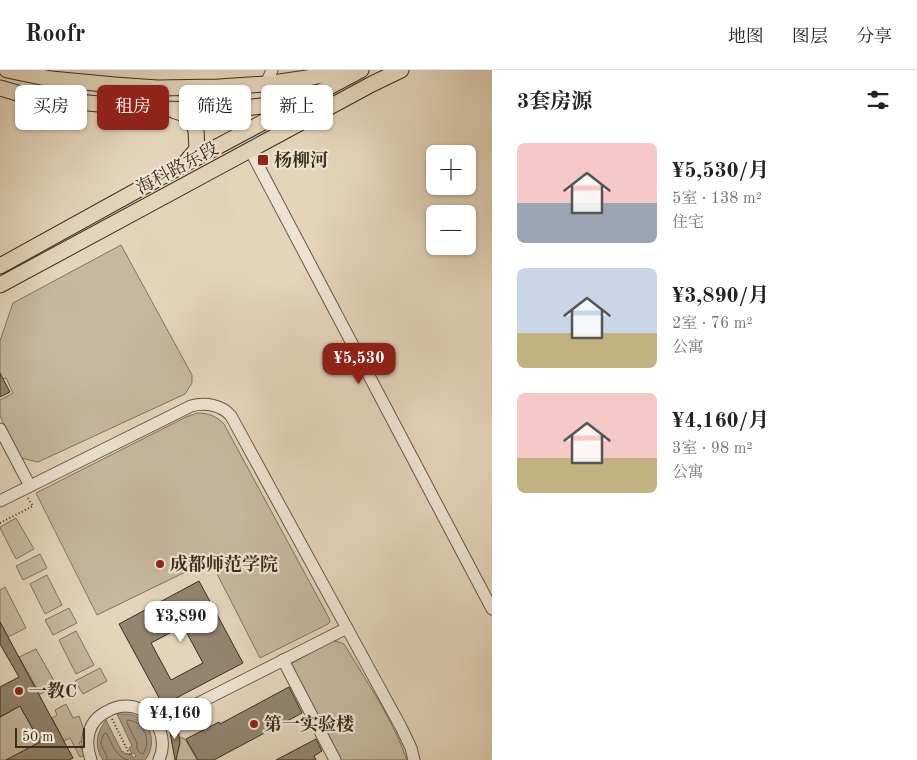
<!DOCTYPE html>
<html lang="zh">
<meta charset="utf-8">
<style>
:root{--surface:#fff;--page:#f2f2f2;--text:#222;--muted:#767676;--line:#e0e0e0;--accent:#8f2418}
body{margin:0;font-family:"Old Standard TT","Noto Serif SC",serif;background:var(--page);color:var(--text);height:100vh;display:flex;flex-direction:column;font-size:19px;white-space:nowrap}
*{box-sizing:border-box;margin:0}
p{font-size:16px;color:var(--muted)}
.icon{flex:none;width:28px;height:28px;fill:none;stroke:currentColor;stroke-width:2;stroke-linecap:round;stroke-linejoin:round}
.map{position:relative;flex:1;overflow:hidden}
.side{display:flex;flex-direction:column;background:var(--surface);width:425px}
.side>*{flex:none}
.guide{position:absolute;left:15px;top:15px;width:401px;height:45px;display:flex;gap:10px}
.fabs{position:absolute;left:426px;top:75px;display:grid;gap:10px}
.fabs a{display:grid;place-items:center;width:50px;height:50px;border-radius:8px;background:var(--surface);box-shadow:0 1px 4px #0004;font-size:25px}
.scale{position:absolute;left:15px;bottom:12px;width:70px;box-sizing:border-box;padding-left:5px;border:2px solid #3b2d1d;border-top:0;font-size:14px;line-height:18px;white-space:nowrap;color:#3b2d1d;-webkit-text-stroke:4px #ede3d2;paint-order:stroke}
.price{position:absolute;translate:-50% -42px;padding:0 11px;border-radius:10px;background:#fff;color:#222;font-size:16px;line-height:32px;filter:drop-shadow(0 1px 2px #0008)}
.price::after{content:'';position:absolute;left:50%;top:30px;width:15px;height:11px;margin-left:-8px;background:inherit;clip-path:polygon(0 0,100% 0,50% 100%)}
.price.current{background:var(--accent);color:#fff}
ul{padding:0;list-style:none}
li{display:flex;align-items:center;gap:15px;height:125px;padding:0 25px}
li span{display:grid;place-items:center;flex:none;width:140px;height:100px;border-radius:8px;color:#555}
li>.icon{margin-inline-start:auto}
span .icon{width:60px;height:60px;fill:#fffc;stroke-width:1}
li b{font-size:21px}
h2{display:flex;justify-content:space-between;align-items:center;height:60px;padding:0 25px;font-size:21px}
.tag{padding:0 18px;border-radius:8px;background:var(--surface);box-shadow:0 1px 4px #0004;font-size:18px;line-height:45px}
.tag.current{background:var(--accent);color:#fff}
header{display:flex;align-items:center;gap:30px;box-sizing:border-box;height:70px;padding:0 25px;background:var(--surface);border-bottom:1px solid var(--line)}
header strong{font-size:24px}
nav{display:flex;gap:28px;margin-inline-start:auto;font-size:18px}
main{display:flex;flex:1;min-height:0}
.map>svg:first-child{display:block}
.green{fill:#c6b89f;stroke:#80725e}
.water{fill:#aa9b85;stroke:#7e6f5b}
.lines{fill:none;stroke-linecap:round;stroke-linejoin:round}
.shore{stroke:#726451;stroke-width:1}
.building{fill:#92846f;stroke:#3b2d1d;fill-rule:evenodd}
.minor-casing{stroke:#655744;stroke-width:13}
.major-casing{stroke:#3b2d1d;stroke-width:17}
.path{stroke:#3b2d1d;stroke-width:2;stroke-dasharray:1 2.5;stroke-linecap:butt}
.minor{stroke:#ede3d2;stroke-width:11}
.major{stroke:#e3d4ba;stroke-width:15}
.poi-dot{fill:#8f2418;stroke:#ede3d2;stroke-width:2}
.labels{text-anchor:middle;stroke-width:4.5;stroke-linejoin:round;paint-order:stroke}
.poi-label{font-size:18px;font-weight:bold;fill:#3b2d1d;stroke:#ede3d2;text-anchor:start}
.street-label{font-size:18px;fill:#3b2d1d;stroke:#ede3d2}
</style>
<header>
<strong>Roofr</strong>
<nav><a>地图</a><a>图层</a><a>分享</a></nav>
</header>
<main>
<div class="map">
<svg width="492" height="690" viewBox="0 0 492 690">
<rect width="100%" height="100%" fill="#e3d4ba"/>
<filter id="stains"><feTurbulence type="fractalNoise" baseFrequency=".004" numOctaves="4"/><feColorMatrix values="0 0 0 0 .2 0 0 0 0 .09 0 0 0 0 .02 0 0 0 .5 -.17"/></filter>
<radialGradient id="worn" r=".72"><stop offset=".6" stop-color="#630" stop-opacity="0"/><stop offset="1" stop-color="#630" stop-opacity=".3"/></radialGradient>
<g class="green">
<path d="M 121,175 L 192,305 L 192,313 L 185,324 L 38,392 L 21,388 L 0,346 L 0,330 L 13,323 L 6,308 L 0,310 L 0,271 L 13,233 Z"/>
<path d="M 197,343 C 209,343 216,346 224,354 L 329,548 L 330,552 L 328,554 L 260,588 L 210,490 L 97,545 L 36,423 L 186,347 Z"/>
<path d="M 16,448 L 34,479 L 16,489 L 0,458 L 0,457 Z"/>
<path d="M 40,484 L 47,498 L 23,510 L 16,496 Z"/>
<path d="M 47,505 L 62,535 L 45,544 L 30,514 Z"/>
<path d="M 5,517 L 26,558 L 8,567 L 0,552 L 0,520 Z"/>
<path d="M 69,538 L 77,553 L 53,565 L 45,550 Z"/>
<path d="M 76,561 L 94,595 L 76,604 L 59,570 Z"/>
<path d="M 336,571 L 344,574 C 367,612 392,648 407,690 L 339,690 L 289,595 L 329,572 Z"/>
<path d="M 36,579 L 57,616 L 40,624 L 19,587 Z"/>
<path d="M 100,598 L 107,611 L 83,624 L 75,611 Z"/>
<path d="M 66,634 L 73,648 L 79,646 L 87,668 L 79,673 L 85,685 L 80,687 L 70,668 L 64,671 L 52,648 L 57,645 L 55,640 Z"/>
<path d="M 20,636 L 40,672 L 7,690 L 0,690 L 0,647 Z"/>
<path d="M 179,667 L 185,669 L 197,690 L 175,690 L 179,678 Z"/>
</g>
<path class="water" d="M 117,644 C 121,644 125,644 129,644 C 151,648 158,674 145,690 L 131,690 L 130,688 L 128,690 L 103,690 C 94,676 96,664 106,650 L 122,682 L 123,681 L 125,684 L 127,683 L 128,685 L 131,684 L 133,688 L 136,686 L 134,683 L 132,684 L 129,678 L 132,676 Z"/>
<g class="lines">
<g class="shore">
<path d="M 128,650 C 144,652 152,670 143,684 L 140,683 L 137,679 L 137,673 L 127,653 Z"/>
<path d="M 107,690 L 107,687 L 102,677 L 101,672 L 103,665 L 105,663 L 107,664 C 112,674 116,687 128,690"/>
</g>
</g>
<g class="building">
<path d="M 0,303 L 10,322 L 0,327 Z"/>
<path d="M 199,511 L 243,593 L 163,635 L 119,554 ZM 183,556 L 203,593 L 171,610 L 151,573 Z"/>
<path d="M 0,552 L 73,688 L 69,690 L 6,690 L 40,672 L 20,636 L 0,647 L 0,617 L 19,607 L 0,574 Z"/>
<path d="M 289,617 L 302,643 L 214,690 L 198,690 L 186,669 L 219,652 L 220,654 Z"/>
<path d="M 177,653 L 180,672 L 176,690 L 175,690 L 170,662 Z"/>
<path d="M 316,669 L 322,681 L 314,686 L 316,690 L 276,690 Z"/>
</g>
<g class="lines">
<defs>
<g id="minor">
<path d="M 266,14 L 272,0"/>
<path d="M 250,80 L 492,539"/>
<path d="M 0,359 L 30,416"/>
<path d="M 0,431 L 191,336 C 205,332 222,335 231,346 L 401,657 L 411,678 L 414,690"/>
<path d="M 283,590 L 335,690"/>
<path d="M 158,656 L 173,646 L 347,558"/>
<path d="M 91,690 C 84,670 88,650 108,641 C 113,638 120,636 127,636 C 148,637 165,658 162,679 C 162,683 160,686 159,690"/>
</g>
<g id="major">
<path d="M 7,0 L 51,9 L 115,15 L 157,18 L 219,17 L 266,14 L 313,7 L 341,0"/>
<path d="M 0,18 L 31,27 L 146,39 L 229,40 L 294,32"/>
<path d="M 175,41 L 188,45 L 196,60 L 197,79 L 186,92"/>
<path d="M 0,196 L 183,95 L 361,0"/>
<path d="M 0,215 L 372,14 L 401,0"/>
</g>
</defs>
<use href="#minor" class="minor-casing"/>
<use href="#major" class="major-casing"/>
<g class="path">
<path d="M 0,453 L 33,436 L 28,428"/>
<path d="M 112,649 L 130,685"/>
</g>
<use href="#minor" class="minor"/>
<use href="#major" class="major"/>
</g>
<g class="poi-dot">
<rect x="257" y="84" width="12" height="12" rx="2.5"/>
<circle cx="160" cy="494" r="5"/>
<circle cx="19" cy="621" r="5"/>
<circle cx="254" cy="654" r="5"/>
</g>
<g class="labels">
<g class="poi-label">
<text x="274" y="96">杨柳河</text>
<text x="170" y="500">成都师范学院</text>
<text x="29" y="627">一教C</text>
<text x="264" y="660">第一实验楼</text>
</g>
<g class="street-label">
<text transform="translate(177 98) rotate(-28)" y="6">海科路东段</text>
</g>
</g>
<rect width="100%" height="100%" filter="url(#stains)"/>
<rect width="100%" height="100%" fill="url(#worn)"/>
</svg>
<div class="fabs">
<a>+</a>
<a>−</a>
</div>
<div class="scale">50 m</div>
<b class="price current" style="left:359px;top:315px">¥5,530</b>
<b class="price" style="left:181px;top:573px">¥3,890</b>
<b class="price" style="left:175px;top:670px">¥4,160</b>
<div class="guide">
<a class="tag">买房</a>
<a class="tag current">租房</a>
<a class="tag">筛选</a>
<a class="tag">新上</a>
</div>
</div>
<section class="side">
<h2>3套房源<svg class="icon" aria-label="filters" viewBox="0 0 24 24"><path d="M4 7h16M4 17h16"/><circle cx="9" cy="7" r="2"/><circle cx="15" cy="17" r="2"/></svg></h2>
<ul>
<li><span style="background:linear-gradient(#f6c9c9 60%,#9aa5b1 0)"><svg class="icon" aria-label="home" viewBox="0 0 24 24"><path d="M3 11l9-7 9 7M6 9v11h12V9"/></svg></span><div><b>¥5,530/月</b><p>5室 · 138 m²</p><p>住宅</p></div></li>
<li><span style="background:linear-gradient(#c9d6e8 65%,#c2b280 0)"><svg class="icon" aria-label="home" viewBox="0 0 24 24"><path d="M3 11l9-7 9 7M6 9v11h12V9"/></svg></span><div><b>¥3,890/月</b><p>2室 · 76 m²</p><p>公寓</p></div></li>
<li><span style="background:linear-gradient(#f6c9c9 65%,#c2b280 0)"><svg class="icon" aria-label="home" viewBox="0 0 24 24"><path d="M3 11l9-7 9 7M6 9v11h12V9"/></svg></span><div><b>¥4,160/月</b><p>3室 · 98 m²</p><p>公寓</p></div></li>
</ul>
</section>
</main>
